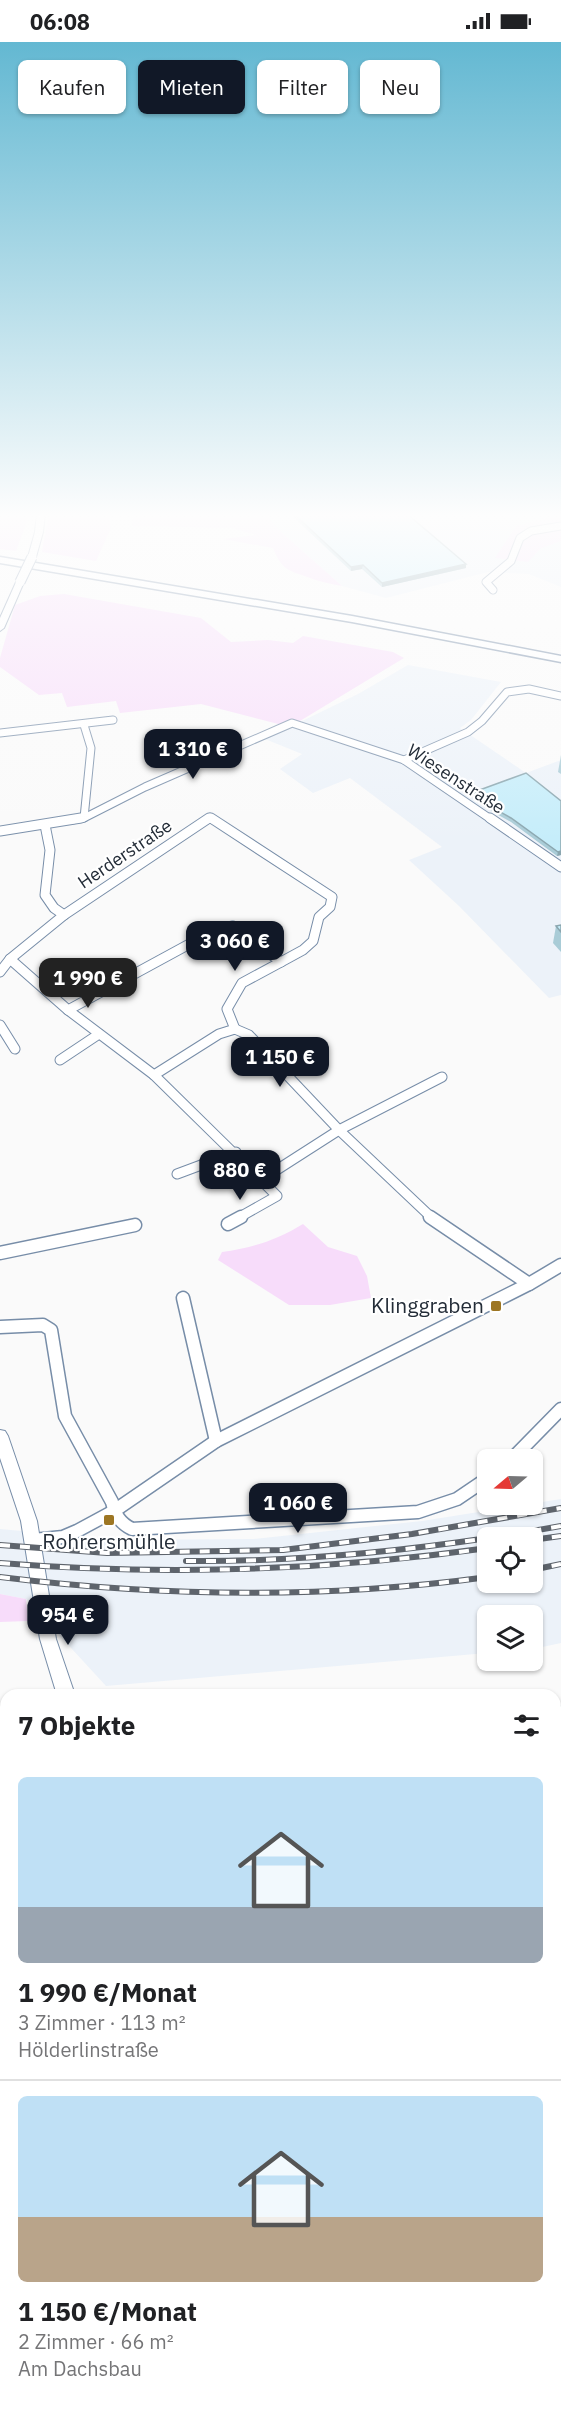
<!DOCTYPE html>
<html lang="de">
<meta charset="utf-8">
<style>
:root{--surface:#fff;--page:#f2f2f2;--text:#202124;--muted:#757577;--line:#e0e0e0;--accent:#111827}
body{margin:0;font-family:"IBM Plex Sans",sans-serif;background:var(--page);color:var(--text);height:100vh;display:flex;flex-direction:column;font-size:22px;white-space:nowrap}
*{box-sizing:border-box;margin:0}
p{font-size:20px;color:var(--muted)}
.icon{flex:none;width:33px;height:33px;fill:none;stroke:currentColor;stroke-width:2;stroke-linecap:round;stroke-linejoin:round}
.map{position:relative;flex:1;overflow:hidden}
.sheet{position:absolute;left:0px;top:1647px;width:561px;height:720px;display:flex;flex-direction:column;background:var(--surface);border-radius:18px 18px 0 0;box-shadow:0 2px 4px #0004}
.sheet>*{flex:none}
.hud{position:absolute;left:18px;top:18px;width:525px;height:54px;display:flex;gap:12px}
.needle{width:39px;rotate:251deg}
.buttons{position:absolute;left:477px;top:1407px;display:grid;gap:12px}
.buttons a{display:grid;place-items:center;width:66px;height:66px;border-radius:9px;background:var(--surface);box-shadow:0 2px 4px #0004;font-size:30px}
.price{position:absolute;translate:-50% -51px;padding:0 14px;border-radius:12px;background:var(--accent);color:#fff;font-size:20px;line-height:39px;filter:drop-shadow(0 2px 3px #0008)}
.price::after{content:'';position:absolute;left:50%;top:36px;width:18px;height:14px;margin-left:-9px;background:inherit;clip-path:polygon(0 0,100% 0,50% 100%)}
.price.current{background:#222;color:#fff}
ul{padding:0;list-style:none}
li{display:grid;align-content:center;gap:12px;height:318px;padding:0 18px}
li+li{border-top:2px solid var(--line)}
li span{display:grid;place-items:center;height:186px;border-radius:9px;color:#555}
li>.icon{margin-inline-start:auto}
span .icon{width:108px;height:108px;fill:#fffc;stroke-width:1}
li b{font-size:26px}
h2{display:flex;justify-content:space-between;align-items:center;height:72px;padding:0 18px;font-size:26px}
.chip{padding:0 21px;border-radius:9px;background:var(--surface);box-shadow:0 2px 4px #0004;font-size:21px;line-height:54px}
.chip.current{background:var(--accent);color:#fff}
.status{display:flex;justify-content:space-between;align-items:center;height:42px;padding:0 30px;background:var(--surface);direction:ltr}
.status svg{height:16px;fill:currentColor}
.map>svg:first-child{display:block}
.built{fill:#ecf2f9;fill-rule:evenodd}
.green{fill:#f7dcfa}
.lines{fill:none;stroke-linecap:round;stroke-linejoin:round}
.minor-far3-casing{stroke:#778da8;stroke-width:9}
.minor-far2-casing{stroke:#778da8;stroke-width:11}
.minor-far1-casing{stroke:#778da8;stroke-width:15}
.minor-casing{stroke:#778da8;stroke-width:19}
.major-casing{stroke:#778da8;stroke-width:2}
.highway-casing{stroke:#778da8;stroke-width:3}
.minor-far3{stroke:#fff;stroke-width:7}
.minor-far2{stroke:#fff;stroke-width:9}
.minor-far1{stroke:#fff;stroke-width:12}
.minor{stroke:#fff;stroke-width:16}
.major{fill:#fff;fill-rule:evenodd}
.highway{fill:#fff;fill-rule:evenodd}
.rail-casing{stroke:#5e646c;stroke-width:6}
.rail{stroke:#fff;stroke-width:4;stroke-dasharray:10;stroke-linecap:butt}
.major-bridge-casing{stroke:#778da8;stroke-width:11;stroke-linecap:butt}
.major-bridge{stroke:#fff;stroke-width:9}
.wall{fill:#a9ccd7}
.shaded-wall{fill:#8aa6af}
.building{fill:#c5edfa;stroke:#8aa6af;stroke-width:1.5}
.poi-dot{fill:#9d7623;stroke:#fff;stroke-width:2}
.labels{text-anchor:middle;stroke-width:4.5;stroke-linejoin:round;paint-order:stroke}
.far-street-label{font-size:18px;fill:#242d38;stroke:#fff}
.poi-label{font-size:21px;fill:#242d38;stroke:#fff;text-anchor:end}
</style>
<div class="status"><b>06:08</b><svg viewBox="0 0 49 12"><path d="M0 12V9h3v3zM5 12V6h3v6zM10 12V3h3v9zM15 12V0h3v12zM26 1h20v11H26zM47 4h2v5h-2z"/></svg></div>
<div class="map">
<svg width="561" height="2367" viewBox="0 0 561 2367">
<rect width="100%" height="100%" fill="#fafafa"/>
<g class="built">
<path d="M 265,471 L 561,471 L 561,545 L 529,532 L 488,530 L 386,556 L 342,544 L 280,489 Z"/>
<path d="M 408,623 L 501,640 L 471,678 L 460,686 L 526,731 L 561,718 L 561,953 L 549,956 L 459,864 L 409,818 L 442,805 L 350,736 L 313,751 L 280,727 L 302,712 L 265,697 L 358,652 Z"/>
<path d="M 561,1457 L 561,1601 L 533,1607 L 532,1574 L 488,1574 L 487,1611 L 106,1644 L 26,1557 L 0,1552 L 0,1487 L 120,1498 L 253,1497 L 422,1479 ZM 488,1496 L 532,1496 L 532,1540 L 488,1540 Z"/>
<path d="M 555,2141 L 561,2150 L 561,2367 L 348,2367 L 345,2361 L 555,2361 Z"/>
</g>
<g class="green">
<path d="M 0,471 L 30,471 L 16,509 L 0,507 Z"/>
<path d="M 49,471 L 108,471 L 111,486 L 96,519 L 42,510 Z"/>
<path d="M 133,471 L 265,471 L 280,489 L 342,544 C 331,542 321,540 310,536 C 289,528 282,529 273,506 L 223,497 L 256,493 L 232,486 L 132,484 Z"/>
<path d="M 561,473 L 561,499 L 541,506 L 528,520 L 495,516 L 516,484 Z"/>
<path d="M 64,552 L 201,576 L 231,600 L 268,598 L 293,601 L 303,594 L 393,610 L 404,616 L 290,685 L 201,662 L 120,671 L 116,659 L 67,665 L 62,651 L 39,653 L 0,625 L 0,616 L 15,563 L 40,554 Z"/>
<path d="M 303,1182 L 328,1205 L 357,1214 L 367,1234 L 371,1256 L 330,1263 L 289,1263 L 218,1218 L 222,1210 C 252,1206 277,1198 303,1182 Z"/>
<path d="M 0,1552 L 26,1557 L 28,1579 L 0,1580 Z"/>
<path d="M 0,2099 L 6,2108 L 6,2361 L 102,2361 L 104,2367 L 0,2367 Z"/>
<path d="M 364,2361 L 446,2361 L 438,2367 L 367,2367 Z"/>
</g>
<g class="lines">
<defs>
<g id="minor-far3">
<path d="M 493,548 L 486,540 L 511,519 L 520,496 L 531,489 L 561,484"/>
<path d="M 0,691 L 113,678"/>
<path d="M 404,718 L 468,690 L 482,679 L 507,650 L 529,647 L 561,654"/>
<path d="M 84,776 L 145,745 L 292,681 L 404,718 L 492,778"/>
<path d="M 72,778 L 84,776 L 91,706 L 84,683"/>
<path d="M 207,778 L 210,776 L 213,778"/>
</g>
<g id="minor-far2">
<path d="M 211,776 L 332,855 L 330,865 L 319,875 L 313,899 L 303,908 L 281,920"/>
<path d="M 490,776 L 561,825"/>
<path d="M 45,783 L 50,808 L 45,853 L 54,866 L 64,873"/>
<path d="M 0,789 L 81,776"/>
<path d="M 10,917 L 68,968 L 217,887 L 233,884 L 281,920 L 242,941 L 227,967 L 235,987"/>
<path d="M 0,930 L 10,917 L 64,873 L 209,776"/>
<path d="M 68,968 L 154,1033"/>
<path d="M 0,983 L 15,1007"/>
<path d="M 235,987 L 219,992 L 154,1033 L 261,1138 L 339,1088 L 442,1035"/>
<path d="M 235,987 L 249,993 L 339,1088 L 432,1176"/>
<path d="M 60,1018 L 99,992"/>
<path d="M 177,1132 L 236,1110"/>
<path d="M 238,1176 L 277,1154 L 261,1138"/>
</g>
<g id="minor-far1">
<path d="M 430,1175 L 529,1242"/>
<path d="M 228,1182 L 241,1175"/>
<path d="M 0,1211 L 135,1183"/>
<path d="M 183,1256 L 216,1399"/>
<path d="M 0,1285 L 43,1283 L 51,1288 L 65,1374 L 112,1460 C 115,1473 120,1481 132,1487 L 418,1470 L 457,1457 L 488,1436"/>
<path d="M 511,1418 L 561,1367"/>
<path d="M 33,1498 L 63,1495 L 77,1489 L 114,1469 L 216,1399 L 529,1242 L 561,1223"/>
</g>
<g id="minor">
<path d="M 0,1777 L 6,1777"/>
<path d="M 555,2044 L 561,2052"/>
<path d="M 237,2361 L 243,2367"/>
</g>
<g id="major">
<path d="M 37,471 L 45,471 L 43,490 L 36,515 L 32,517 L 28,515 L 35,490 Z"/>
<path d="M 17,538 L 24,540 L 4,586 L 0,589 L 0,576 Z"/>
<path d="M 0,1388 L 5,1389 L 8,1394 L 37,1479 L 56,1597 L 75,1653 L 57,1653 L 40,1597 L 21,1479 L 0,1416 Z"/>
<path d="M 561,1969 L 561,1989 L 555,1992 L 555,1972 Z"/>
<path d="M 6,2340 L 6,2361 L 11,2361 L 0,2366 L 0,2342 Z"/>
<path d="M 317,2361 L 340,2361 L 342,2367 L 319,2367 Z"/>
</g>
<path id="highway" d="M 0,515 L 352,574 L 561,614 L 561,620 L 352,580 L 0,521 Z"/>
</defs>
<use href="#minor-far3" class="minor-far3-casing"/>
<use href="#minor-far2" class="minor-far2-casing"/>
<use href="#minor-far1" class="minor-far1-casing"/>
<use href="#minor" class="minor-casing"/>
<use href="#major" class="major-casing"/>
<use href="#highway" class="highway-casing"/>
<use href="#minor-far3" class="minor-far3"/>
<use href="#minor-far2" class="minor-far2"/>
<use href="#minor-far1" class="minor-far1"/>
<use href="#minor" class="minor"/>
<use href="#major" class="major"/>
<use href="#highway" class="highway"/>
<defs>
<g id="rail">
<path d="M 492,1496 L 561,1484"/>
<path d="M 532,1498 L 561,1494"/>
<path d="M 0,1503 L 107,1511 L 283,1508 L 412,1492 L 561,1466"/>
<path d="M 186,1519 C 288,1520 388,1511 488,1496"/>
<path d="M 0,1521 C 164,1534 325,1529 488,1506"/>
<path d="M 532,1528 L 561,1522"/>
<path d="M 0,1535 C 162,1555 326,1557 488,1535"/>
</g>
</defs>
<use href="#rail" class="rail-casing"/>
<use href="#rail" class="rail"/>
<defs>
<path id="major-bridge" d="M 20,540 L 32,515"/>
</defs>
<use href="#major-bridge" class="major-bridge-casing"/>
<use href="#major-bridge" class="major-bridge"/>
</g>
<g class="wall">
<path d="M 289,471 L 406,471 L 466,526 L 382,545 L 362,527 L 351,529 Z"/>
<path d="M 561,713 L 561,732 L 558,730 Z"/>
<path d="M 526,731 L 561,813 L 557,814 L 511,780 L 493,770 L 474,754 L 474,750 Z"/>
<path d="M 561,883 L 561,910 L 553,901 L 556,884 Z"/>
</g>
<g class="shaded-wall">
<path d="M 466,522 L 466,526 L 382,545 L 382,541 Z"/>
<path d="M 363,523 L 362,527 L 351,529 L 351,525 Z"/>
<path d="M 561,809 L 561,813 L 557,814 L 558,810 Z"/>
<path d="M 561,1685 L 561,1694 L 555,1696 L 555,1688 Z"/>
<path d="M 561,1930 L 561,1936 L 555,1939 L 555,1934 Z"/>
</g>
<g class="building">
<path d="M 293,471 L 406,471 L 466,522 L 382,541 L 363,523 L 351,525 Z"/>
<path d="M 526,731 L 561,759 L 561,809 L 558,810 L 511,776 L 493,766 L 474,750 Z"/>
<path d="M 561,883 L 561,890 L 556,884 Z"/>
<path d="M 558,1661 L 561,1666 L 561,1685 L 555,1688 L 555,1662 Z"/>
<path d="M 561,1755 L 561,1804 L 555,1808 L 555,1759 Z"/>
<path d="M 561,1885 L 561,1930 L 555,1934 L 555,1888 Z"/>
</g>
<linearGradient id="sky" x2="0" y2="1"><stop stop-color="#63b8d2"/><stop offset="0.59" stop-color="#fdfdfd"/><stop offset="1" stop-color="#fdfdfd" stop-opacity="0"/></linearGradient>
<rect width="561" height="802" fill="url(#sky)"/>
<g class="poi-dot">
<rect x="490" y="1258" width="12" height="12" rx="3"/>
<rect x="103" y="1472" width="12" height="12" rx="3"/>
</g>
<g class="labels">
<g class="far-street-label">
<text transform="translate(456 737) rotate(33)" y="6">Wiesenstraße</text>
<text transform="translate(125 812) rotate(-34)" y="6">Herderstraße</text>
</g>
<g class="poi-label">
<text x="484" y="1271">Klinggraben</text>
<text x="109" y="1507" text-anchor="middle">Rohrersmühle</text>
</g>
</g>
</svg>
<div class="buttons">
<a><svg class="needle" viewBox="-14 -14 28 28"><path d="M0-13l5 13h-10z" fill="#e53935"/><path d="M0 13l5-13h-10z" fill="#757577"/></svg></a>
<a><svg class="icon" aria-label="locate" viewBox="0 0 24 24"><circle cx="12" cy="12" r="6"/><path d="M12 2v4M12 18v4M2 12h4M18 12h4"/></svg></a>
<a><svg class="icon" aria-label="layers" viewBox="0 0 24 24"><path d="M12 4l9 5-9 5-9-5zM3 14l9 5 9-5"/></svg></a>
</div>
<b class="price" style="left:193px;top:738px">1 310 €</b>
<b class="price" style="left:235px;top:930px">3 060 €</b>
<b class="price current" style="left:88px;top:967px">1 990 €</b>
<b class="price" style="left:280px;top:1046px">1 150 €</b>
<b class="price" style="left:240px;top:1159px">880 €</b>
<b class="price" style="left:298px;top:1492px">1 060 €</b>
<b class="price" style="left:68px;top:1604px">954 €</b>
<div class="hud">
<a class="chip">Kaufen</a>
<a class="chip current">Mieten</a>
<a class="chip">Filter</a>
<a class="chip">Neu</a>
</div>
<section class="sheet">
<h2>7 Objekte<svg class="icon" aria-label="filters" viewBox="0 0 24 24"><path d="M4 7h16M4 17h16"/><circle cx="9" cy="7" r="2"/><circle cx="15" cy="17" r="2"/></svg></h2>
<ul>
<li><span style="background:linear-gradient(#bfe0f5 70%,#9aa5b1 0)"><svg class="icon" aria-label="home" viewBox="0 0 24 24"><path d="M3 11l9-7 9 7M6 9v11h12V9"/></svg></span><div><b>1 990 €/Monat</b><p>3 Zimmer · 113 m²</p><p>Hölderlinstraße</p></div></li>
<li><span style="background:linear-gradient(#bfe0f5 65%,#b9a48a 0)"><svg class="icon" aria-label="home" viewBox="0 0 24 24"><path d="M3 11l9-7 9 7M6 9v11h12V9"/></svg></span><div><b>1 150 €/Monat</b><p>2 Zimmer · 66 m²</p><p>Am Dachsbau</p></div></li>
</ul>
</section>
</div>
